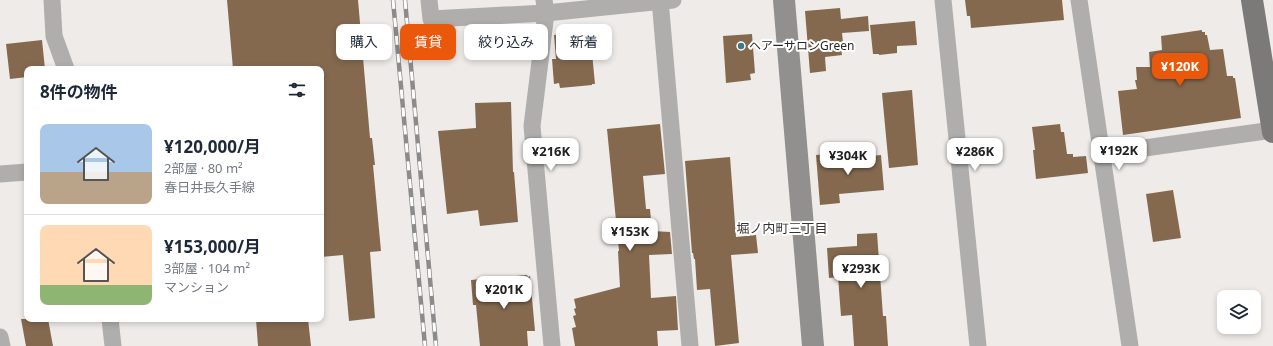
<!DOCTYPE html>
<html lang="ja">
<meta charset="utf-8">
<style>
:root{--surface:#fff;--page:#f6f6f7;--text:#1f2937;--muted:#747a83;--line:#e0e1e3;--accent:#ea580c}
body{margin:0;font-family:"Noto Sans","Noto Sans JP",sans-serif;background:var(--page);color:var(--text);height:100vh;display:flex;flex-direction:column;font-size:15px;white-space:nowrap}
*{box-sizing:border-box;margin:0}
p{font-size:13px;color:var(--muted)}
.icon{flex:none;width:22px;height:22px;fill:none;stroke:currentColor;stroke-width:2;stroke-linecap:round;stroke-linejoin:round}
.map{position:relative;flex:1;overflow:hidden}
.panel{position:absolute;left:24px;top:66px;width:300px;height:256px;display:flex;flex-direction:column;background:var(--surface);border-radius:8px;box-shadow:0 2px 6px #0003}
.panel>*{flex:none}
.banner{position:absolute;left:336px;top:24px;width:380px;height:36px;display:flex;gap:8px}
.tools{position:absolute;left:1217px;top:290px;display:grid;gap:8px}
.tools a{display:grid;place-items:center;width:44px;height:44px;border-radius:8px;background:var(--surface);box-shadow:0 2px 6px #0003;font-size:20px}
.price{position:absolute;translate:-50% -34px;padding:0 9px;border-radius:8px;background:#fff;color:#222;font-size:13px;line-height:26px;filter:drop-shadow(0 1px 2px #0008)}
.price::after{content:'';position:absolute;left:50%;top:24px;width:12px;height:9px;margin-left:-6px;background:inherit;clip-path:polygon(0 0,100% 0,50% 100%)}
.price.current{background:var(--accent);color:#fff}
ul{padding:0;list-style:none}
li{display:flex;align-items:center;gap:12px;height:100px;padding:0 16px}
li+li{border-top:1px solid var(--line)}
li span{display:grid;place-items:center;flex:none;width:112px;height:80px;border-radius:8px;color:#555}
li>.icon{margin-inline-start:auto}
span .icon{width:48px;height:48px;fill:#fffc;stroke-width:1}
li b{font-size:17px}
h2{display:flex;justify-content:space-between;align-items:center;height:48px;padding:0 16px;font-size:17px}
.pill{padding:0 14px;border-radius:8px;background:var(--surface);box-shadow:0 2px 6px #0003;font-size:14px;line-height:36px}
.pill.current{background:var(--accent);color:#fff}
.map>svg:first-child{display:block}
.building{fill:#84694f}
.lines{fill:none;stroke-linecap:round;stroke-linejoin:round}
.street{stroke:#afaeac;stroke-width:17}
.secondary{stroke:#91908e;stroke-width:22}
.primary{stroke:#7c7a78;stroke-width:22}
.rail-casing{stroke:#8d8b89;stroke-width:4.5}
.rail{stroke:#fff;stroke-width:3;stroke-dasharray:9;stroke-linecap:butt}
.poi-dot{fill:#387c8b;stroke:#fff;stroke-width:1.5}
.labels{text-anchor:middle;stroke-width:4;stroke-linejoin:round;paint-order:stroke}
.poi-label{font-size:12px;fill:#282726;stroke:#fff;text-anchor:start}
.neighbourhood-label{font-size:13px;fill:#363432;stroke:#fff}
</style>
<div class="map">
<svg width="1273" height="346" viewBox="0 0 1273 346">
<rect width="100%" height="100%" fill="#eeebe8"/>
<g class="building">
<path d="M 227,0 L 358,0 L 370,138 L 372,138 L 375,165 L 373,165 L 381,251 L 370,252 L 375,318 L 349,321 L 343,255 L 321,257 L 321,69 L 233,69 Z"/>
<path d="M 965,0 L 1062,0 L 1064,20 L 971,28 L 970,16 L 967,16 Z"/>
<path d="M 840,8 L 841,19 L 868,16 L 869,31 L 842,33 L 843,42 L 840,42 L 842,55 L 825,57 L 826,71 L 810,73 L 805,11 Z"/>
<path d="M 915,21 L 917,45 L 897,46 L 897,53 L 879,55 L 879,54 L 873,54 L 870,25 Z"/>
<path d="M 1202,30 L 1202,32 L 1205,32 L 1205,35 L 1207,35 L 1210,50 L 1223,49 L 1227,76 L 1233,76 L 1233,78 L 1235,78 L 1241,118 L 1123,135 L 1118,91 L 1137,89 L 1135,80 L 1137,80 L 1136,67 L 1150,67 L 1149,52 L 1162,50 L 1161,36 Z"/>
<path d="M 590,32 L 595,84 L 592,84 L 592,85 L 560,88 L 559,83 L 554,84 L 552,59 L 556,59 L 554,35 Z"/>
<path d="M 752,34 L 755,73 L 750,74 L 751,80 L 726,83 L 723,36 Z"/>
<path d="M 42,40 L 45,69 L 27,69 L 27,77 L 10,79 L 6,44 Z"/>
<path d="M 912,90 L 918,165 L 889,168 L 882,93 Z"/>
<path d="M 511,102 L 513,172 L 514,172 L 518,222 L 480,226 L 478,210 L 447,214 L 438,131 L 476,128 L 475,103 Z"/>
<path d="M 660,124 L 665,174 L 643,176 L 646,209 L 650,209 L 652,231 L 670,232 L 672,254 L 649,255 L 651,298 L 676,296 L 678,330 L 657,331 L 658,346 L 575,346 L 572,328 L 576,327 L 573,316 L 576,315 L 574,309 L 576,308 L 574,299 L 620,287 L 618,251 L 619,251 L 607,129 Z"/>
<path d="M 1060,124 L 1061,132 L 1064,132 L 1067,154 L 1073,154 L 1073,157 L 1086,156 L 1088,173 L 1036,179 L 1033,150 L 1035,150 L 1032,127 Z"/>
<path d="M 839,153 L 840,159 L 881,155 L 884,190 L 839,194 L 840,203 L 820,205 L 816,155 Z"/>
<path d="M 730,157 L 736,237 L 756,235 L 758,253 L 731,255 L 739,343 L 715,346 L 710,289 L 697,290 L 695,259 L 694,259 L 693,253 L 692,253 L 685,161 Z"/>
<path d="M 1173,190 L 1181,238 L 1153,242 L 1146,194 Z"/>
<path d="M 877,233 L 883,316 L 886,316 L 888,346 L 854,346 L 852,315 L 841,316 L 838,277 L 829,278 L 827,248 L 857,246 L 857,234 Z"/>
<path d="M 527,275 L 528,277 L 530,276 L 535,331 L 527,331 L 528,346 L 480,346 L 476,305 L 473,305 L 471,280 Z"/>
<path d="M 21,319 L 48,319 L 53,346 L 26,346 Z"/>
<path d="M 256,319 L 308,319 L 311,346 L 258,346 Z"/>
</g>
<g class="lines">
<g class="street">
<path d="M 52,0 L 54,36 L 66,69"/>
<path d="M 429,0 L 431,19 L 546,13 L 673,0"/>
<path d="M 544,0 L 546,13 L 532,126 L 552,346"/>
<path d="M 660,0 L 690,346"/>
<path d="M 943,0 L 978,346"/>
<path d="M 1079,0 L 1130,346"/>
<path d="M 1102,154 L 1273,130"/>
<path d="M 0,174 L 27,172"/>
<path d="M 110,319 L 113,346"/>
<path d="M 0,337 L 2,346"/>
</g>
<path class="secondary" d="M 784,0 L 813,346"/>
<path class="primary" d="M 1252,0 L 1273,132"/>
<defs>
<g id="rail">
<path d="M 393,0 L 425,346"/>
<path d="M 405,0 L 436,346"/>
</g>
</defs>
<use href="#rail" class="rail-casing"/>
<use href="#rail" class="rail"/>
</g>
<circle class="poi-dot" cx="741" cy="46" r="4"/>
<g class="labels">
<g class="poi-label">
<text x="749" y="50">ヘアーサロンGreen</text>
</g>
<g class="neighbourhood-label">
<text x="782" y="233">堀ノ内町三丁目</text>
</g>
</g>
</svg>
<div class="tools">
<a><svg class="icon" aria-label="layers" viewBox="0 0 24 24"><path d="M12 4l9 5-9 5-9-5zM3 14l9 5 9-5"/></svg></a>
</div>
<b class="price current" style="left:1180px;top:87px">¥120K</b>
<b class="price" style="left:1119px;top:171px">¥192K</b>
<b class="price" style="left:551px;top:172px">¥216K</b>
<b class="price" style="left:975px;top:172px">¥286K</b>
<b class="price" style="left:848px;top:176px">¥304K</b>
<b class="price" style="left:630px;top:252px">¥153K</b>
<b class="price" style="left:861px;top:289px">¥293K</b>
<b class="price" style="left:504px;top:310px">¥201K</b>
<div class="banner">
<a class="pill">購入</a>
<a class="pill current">賃貸</a>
<a class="pill">絞り込み</a>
<a class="pill">新着</a>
</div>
<section class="panel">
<h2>8件の物件<svg class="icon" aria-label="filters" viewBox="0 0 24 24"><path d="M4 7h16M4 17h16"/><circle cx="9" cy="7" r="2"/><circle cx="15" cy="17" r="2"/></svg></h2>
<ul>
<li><span style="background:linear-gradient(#a9c7e8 60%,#b9a48a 0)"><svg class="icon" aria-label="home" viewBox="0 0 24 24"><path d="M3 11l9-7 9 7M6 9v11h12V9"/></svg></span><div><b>¥120,000/月</b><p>2部屋 · 80 m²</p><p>春日井長久手線</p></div></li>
<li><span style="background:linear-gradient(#ffd9b3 75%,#8fb573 0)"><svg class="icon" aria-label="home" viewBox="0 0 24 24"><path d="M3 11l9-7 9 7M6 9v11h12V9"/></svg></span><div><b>¥153,000/月</b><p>3部屋 · 104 m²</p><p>マンション</p></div></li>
</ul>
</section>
</div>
